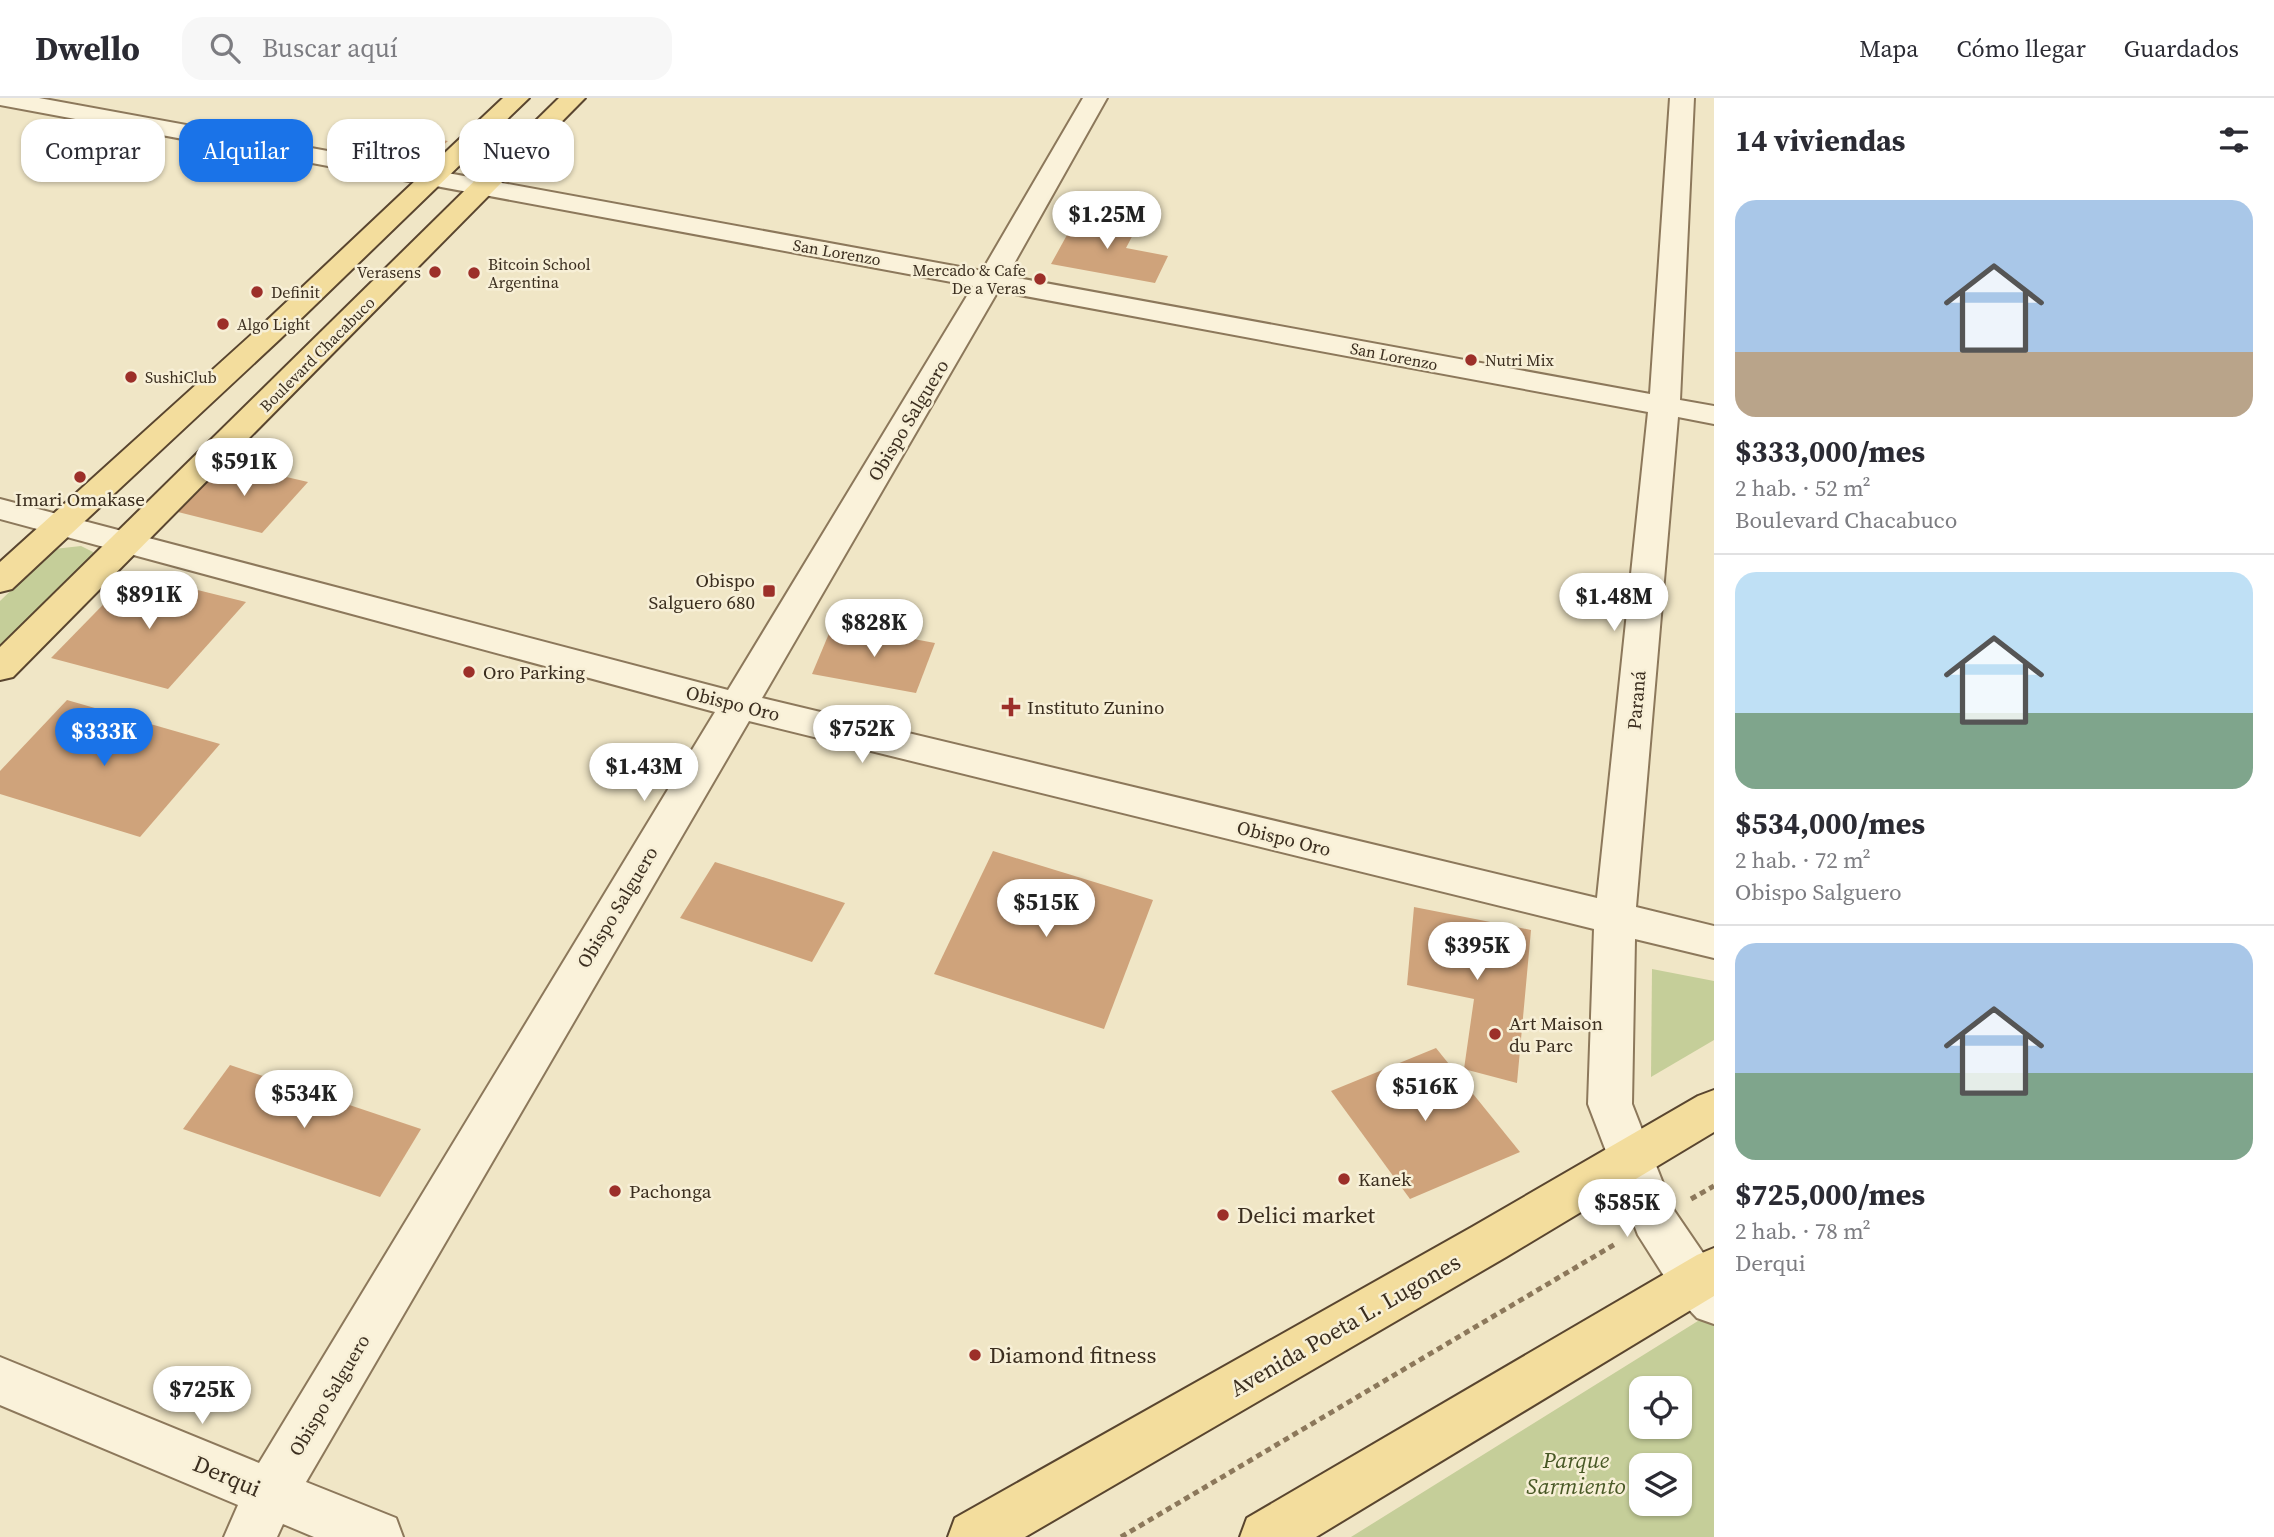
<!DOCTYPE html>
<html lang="es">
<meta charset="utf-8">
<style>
:root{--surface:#fff;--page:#f7f7f7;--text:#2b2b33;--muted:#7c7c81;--line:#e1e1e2;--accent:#1a73e8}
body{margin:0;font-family:"Source Serif 4",serif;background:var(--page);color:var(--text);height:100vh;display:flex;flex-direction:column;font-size:26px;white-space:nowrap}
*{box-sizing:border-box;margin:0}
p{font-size:23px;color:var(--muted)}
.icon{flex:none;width:38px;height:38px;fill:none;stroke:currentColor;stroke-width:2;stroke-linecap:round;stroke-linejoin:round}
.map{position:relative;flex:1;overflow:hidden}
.details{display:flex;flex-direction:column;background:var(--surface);width:560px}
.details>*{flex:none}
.top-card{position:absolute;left:21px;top:21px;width:665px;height:63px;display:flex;gap:14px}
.fabs{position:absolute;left:1629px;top:1278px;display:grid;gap:14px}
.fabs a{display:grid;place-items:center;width:63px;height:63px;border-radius:14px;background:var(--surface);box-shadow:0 2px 5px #0004;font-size:35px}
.price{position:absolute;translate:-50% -60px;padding:0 16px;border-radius:24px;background:#fff;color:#222;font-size:23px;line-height:46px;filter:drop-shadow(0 2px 4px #0008)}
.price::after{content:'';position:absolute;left:50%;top:42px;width:21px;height:16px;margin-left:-10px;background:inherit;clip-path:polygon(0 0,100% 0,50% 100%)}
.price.current{background:var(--accent);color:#fff}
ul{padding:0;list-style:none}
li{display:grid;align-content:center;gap:14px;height:371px;padding:0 21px}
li+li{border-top:2px solid var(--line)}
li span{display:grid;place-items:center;height:217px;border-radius:21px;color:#555}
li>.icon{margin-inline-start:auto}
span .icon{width:126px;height:126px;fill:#fffc;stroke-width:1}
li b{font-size:30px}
h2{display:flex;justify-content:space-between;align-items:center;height:84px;padding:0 21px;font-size:30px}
.pill{padding:0 24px;border-radius:21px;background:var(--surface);box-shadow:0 2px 5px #0004;font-size:24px;line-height:63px}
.pill.current{background:var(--accent);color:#fff}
header{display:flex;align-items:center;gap:42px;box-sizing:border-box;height:98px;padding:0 35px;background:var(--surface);border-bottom:2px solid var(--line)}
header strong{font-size:33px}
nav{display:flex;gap:38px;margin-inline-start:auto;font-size:24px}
.search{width:490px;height:63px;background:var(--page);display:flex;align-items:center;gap:18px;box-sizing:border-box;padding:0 24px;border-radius:21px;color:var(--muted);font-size:26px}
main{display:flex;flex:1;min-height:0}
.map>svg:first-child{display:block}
.green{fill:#c5ce99;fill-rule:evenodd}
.building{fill:#cfa37b}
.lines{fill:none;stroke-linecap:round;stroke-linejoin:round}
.street-casing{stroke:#8c785b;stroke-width:4}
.primary-casing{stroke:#59452f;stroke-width:4}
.path{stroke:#8c785b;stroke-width:5;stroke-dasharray:6 4.5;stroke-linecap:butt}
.street{fill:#faf2da;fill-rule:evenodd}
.primary{fill:#f3dd9d;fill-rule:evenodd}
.poi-dot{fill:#9c2f29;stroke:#f7efd6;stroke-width:2.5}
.labels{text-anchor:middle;stroke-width:5;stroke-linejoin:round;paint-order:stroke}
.far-street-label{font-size:16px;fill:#3b2e1f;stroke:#f7efd6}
.far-poi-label{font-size:16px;fill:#3b2e1f;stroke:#f7efd6;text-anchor:start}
.street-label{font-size:19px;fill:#3b2e1f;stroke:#f7efd6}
.poi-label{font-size:19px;fill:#3b2e1f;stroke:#f7efd6;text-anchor:start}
.near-poi-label{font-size:23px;fill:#3b2e1f;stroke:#f7efd6;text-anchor:start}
.near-street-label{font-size:23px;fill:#3b2e1f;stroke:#f7efd6}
.near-park-label{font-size:23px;font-style:italic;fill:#485825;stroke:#f7efd6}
</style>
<header>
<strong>Dwello</strong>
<div class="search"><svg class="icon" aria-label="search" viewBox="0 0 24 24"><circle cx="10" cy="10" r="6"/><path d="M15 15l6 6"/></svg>Buscar aquí</div>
<nav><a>Mapa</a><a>Cómo llegar</a><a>Guardados</a></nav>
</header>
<main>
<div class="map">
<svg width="1714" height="1439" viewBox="0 0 1714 1439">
<rect width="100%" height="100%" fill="#f0e6c6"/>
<g class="green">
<path d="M 81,448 L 93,454 L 95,458 L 0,551 L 0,503 L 54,451 Z"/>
<path d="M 1652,871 L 1714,883 L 1714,942 L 1651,979 Z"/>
<path d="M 1714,1213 L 1714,1439 L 1351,1439 ZM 1642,1290 L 1680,1290 L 1680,1328 L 1642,1328 ZM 1642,1367 L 1680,1367 L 1680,1405 L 1642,1405 Z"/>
</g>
<g class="building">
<path d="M 385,32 L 448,43 L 419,69 L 356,57 Z"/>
<path d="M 1078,117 L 1138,127 L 1126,150 L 1168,158 L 1155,185 L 1051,166 Z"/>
<path d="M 226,365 L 308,384 L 262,435 L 178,414 Z"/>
<path d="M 133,476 L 246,504 L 168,591 L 51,560 Z"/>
<path d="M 833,526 L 935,545 L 916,595 L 812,576 Z"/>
<path d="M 67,602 L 220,646 L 140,739 L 0,696 L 0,673 Z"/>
<path d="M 993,753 L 1153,802 L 1104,931 L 934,876 Z"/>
<path d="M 715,764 L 845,805 L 812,864 L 680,820 Z"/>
<path d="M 1414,809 L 1531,832 L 1517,985 L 1464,971 L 1474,901 L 1407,887 Z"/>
<path d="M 1436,950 L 1520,1054 L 1410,1101 L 1331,993 Z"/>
<path d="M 230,967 L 421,1031 L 380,1099 L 183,1031 Z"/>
</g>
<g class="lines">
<defs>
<path id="street" d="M 0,0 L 39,0 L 982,173 L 1083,0 L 1107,0 L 1007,178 L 1650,296 L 1670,0 L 1694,0 L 1680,302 L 1714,308 L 1714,326 L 1678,319 L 1636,809 L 1714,828 L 1714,860 L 1635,841 L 1632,1006 L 1673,1111 L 1714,1171 L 1714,1226 L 1697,1220 L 1678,1200 L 1638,1137 L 1588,1006 L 1594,831 L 749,623 L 306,1384 L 396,1420 L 403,1439 L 314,1439 L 283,1426 L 277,1439 L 224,1439 L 238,1407 L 0,1307 L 0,1259 L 259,1365 L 715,614 L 0,421 L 0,401 L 728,592 L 973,188 L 0,7 ZM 998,193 L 1648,314 L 1597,800 L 762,600 Z"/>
<g id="primary">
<path d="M 503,0 L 529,0 L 280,241 L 12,491 L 0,494 L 0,464 L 260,229 Z"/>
<path d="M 559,0 L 585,0 L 13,579 L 0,582 L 0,549 Z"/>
<path d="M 1714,992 L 1714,1034 L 1506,1159 L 1025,1439 L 948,1439 L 955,1420 L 1472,1129 L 1698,998 Z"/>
<path d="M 1714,1150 L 1714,1198 L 1316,1439 L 1240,1439 L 1247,1420 L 1697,1157 Z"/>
</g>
</defs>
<use href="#street" class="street-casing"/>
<use href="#primary" class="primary-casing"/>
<g class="path">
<path d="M 1691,1101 L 1714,1088"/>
<path d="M 1121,1439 L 1617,1145"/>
</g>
<use href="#street" class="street"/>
<use href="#primary" class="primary"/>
</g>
<g class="poi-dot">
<circle cx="435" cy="174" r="7"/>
<circle cx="474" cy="175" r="7"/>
<circle cx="1040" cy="181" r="7"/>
<circle cx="257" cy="194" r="7"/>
<circle cx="223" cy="226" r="7"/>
<circle cx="1471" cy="262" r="7"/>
<circle cx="131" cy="279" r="7"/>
<circle cx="80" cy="379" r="7"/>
<rect x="762" y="486" width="14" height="14" rx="3.5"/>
<circle cx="469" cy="574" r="7"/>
<path d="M1007.5 598.5h7v7h7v7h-7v7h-7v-7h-7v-7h7z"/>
<circle cx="1495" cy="936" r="7"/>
<circle cx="1344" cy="1081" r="7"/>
<circle cx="615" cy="1093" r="7"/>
<circle cx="1223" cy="1117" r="7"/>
<circle cx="975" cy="1257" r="7"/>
</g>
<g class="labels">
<g class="far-street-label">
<text transform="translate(837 154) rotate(10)" y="6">San Lorenzo</text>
<text transform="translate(317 256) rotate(-45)" y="6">Boulevard Chacabuco</text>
<text transform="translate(1394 258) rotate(11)" y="6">San Lorenzo</text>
</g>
<g class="far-poi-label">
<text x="488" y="172">Bitcoin School<tspan x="488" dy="18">Argentina</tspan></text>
<text x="1026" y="178" text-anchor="end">Mercado &amp; Cafe<tspan x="1026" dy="18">De a Veras</tspan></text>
<text x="421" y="180" text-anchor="end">Verasens</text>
<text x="271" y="200">Definit</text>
<text x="237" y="232">Algo Light</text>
<text x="1485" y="268">Nutri Mix</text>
<text x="145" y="285">SushiClub</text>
</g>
<g class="street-label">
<text transform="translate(908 322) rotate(-59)" y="7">Obispo Salguero</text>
<text transform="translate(1636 602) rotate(-85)" y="7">Paraná</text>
<text transform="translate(733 605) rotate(14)" y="7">Obispo Oro</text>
<text transform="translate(1284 740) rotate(14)" y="7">Obispo Oro</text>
<text transform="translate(617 809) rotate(-59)" y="7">Obispo Salguero</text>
<text transform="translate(329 1297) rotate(-59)" y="7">Obispo Salguero</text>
</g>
<g class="poi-label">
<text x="80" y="408" text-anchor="middle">Imari Omakase</text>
<text x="755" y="489" text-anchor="end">Obispo<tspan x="755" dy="22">Salguero 680</tspan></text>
<text x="483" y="581">Oro Parking</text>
<text x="1027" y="616">Instituto Zunino</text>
<text x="1509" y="932">Art Maison<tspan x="1509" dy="22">du Parc</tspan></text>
<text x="1358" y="1088">Kanek</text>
<text x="629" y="1100">Pachonga</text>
</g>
<g class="near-poi-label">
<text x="1237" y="1125">Delici market</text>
<text x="989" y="1265">Diamond fitness</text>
</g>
<g class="near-street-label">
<text transform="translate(1345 1227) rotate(-30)" y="8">Avenida Poeta L. Lugones</text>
<text transform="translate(227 1378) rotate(23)" y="8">Derqui</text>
</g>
<g class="near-park-label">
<text x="1576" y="1370">Parque<tspan x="1576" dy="26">Sarmiento</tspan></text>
</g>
</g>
</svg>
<div class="fabs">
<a><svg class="icon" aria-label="locate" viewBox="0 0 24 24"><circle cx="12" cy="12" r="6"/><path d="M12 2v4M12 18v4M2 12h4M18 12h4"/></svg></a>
<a><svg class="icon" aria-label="layers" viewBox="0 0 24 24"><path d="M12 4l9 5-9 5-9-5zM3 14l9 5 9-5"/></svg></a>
</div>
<b class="price" style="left:1107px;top:153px">$1.25M</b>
<b class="price" style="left:244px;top:400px">$591K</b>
<b class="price" style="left:149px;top:533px">$891K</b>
<b class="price" style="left:1614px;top:535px">$1.48M</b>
<b class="price" style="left:874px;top:561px">$828K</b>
<b class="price" style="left:862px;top:667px">$752K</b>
<b class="price current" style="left:104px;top:670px">$333K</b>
<b class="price" style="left:644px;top:705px">$1.43M</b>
<b class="price" style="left:1046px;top:841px">$515K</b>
<b class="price" style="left:1477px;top:884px">$395K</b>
<b class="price" style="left:1425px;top:1025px">$516K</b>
<b class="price" style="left:304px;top:1032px">$534K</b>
<b class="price" style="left:1627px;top:1141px">$585K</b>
<b class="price" style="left:202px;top:1328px">$725K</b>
<div class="top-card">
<a class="pill">Comprar</a>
<a class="pill current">Alquilar</a>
<a class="pill">Filtros</a>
<a class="pill">Nuevo</a>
</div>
</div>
<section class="details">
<h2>14 viviendas<svg class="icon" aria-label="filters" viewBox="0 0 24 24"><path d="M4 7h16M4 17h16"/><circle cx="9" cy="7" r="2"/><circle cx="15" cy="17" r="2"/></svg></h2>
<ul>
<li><span style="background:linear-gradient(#a9c7e8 70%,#b9a48a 0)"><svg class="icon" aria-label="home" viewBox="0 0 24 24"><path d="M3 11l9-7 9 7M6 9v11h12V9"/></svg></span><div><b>$333,000/mes</b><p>2 hab. · 52 m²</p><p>Boulevard Chacabuco</p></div></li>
<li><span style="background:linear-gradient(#bfe0f5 65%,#7fa58c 0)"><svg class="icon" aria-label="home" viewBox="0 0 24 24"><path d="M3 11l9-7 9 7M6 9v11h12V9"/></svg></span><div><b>$534,000/mes</b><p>2 hab. · 72 m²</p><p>Obispo Salguero</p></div></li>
<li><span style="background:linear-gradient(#a9c7e8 60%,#7fa58c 0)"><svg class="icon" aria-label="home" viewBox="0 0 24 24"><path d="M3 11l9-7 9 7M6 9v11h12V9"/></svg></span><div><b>$725,000/mes</b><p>2 hab. · 78 m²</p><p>Derqui</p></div></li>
</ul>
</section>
</main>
